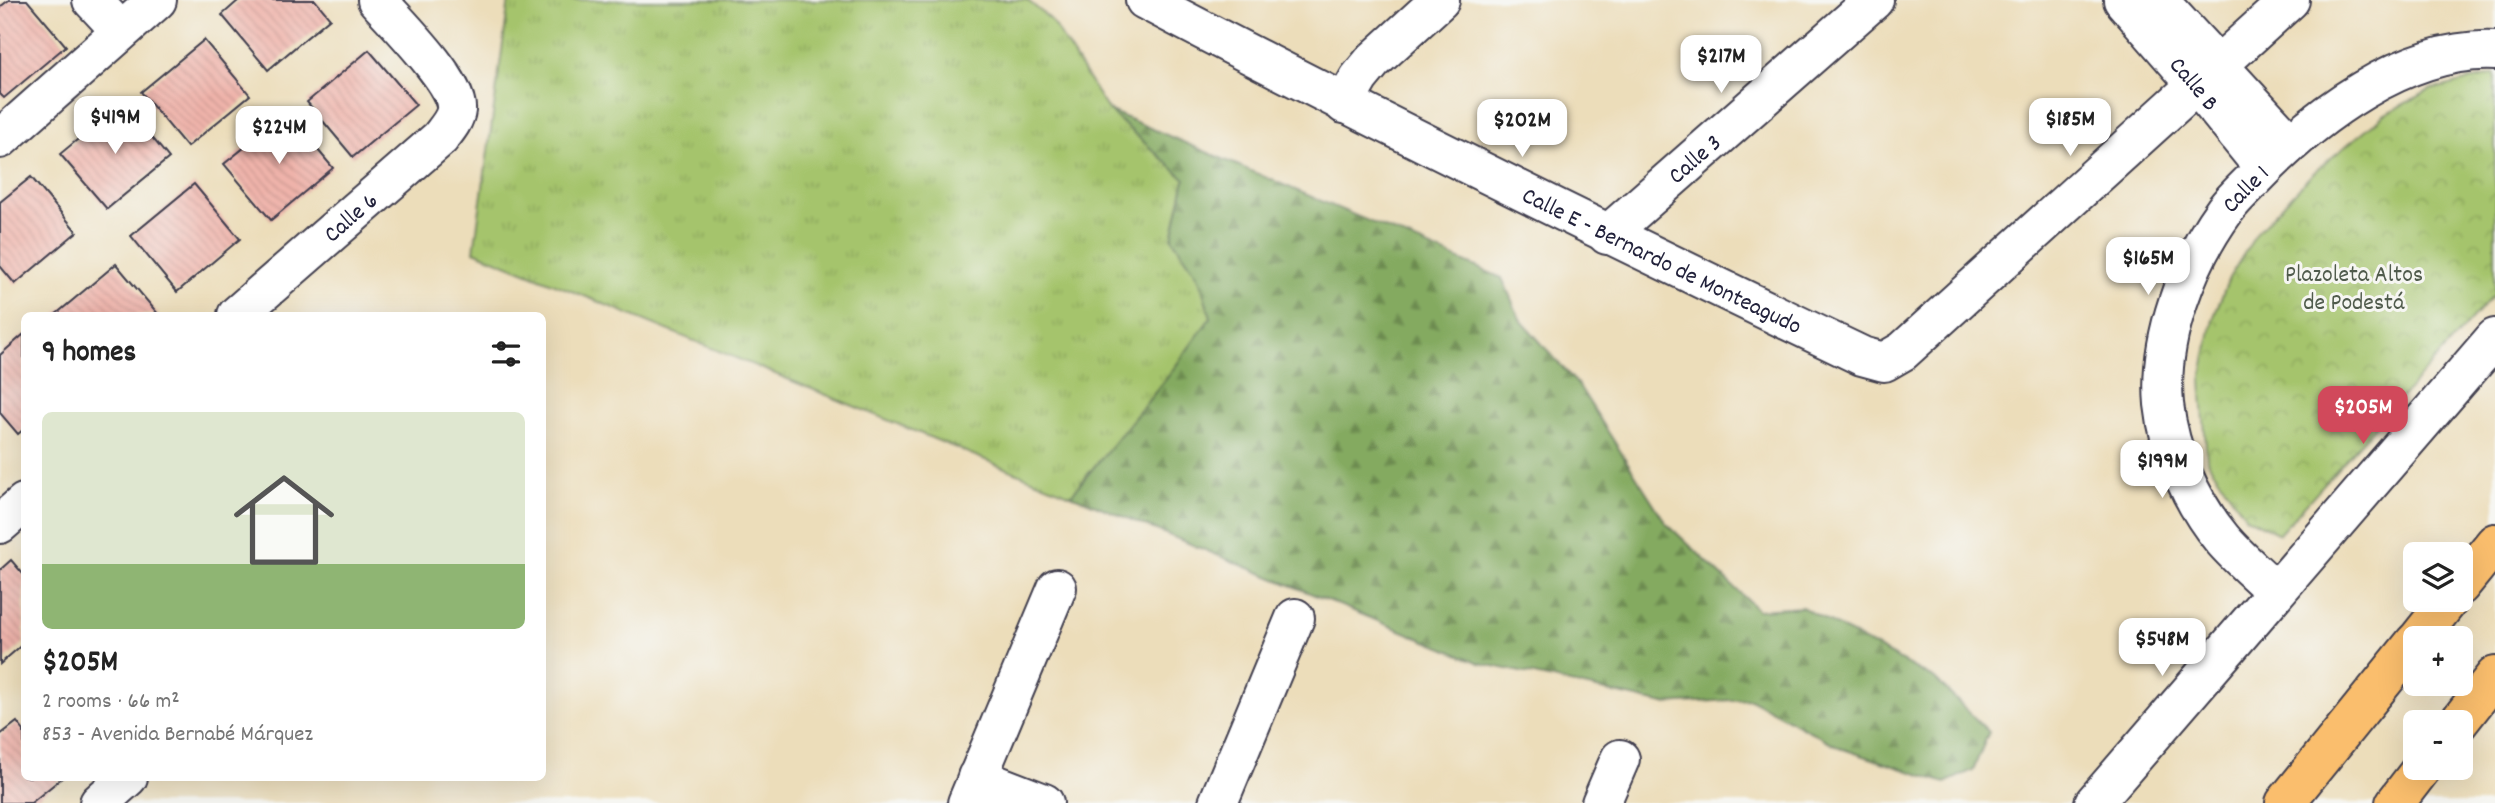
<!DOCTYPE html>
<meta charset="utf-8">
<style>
:root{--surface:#fff;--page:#f2f2f2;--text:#222;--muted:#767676;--accent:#d1495b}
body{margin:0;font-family:Dekko,sans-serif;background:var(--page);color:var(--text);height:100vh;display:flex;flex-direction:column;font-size:26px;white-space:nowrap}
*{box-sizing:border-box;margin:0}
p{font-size:23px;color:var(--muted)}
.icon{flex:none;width:38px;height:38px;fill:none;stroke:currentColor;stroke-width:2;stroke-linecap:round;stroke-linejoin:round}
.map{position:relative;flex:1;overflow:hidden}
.drawer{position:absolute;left:21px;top:312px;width:525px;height:469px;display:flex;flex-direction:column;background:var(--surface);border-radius:10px;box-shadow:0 7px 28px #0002}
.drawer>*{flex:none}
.controls{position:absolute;left:2403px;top:542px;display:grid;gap:14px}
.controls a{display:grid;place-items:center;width:70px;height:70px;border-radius:10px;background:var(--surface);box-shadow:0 7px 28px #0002;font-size:35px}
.price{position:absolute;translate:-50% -60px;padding:0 16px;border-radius:14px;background:#fff;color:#222;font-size:23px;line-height:46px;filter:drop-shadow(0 2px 4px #0008)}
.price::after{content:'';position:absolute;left:50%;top:42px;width:21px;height:16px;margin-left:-10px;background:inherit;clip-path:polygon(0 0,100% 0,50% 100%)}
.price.active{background:var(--accent);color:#fff}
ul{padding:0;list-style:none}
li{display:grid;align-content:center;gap:14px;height:371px;padding:0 21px}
li span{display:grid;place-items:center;height:217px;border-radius:10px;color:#555}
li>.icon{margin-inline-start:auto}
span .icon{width:126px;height:126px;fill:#fffc;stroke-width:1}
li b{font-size:30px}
h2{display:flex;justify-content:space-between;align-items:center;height:84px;padding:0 21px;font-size:30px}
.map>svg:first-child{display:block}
.grass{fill:url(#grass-tufts);stroke:#647354;stroke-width:2}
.forest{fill:url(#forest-firs);stroke:#53664e;stroke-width:2}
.park{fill:url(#park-crowns);stroke:#647354;stroke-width:2}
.building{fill:url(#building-back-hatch)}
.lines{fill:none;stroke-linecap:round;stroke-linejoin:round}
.minor-casing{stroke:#403e4e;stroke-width:42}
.major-casing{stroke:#403e4e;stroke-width:42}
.minor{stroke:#fff;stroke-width:38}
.major{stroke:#fabe6d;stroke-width:38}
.labels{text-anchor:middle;stroke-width:6;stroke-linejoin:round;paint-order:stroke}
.street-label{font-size:24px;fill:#22223b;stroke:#f6f6f2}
.park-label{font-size:24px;fill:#505b4c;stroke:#f6f6f2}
</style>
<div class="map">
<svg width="2495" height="803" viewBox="0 0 2495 803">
<defs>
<pattern id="grass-tufts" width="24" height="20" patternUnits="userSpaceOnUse" patternTransform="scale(1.75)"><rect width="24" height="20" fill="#a5c46c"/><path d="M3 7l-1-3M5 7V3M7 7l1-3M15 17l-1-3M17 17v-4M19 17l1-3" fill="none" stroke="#8ea85e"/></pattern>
<pattern id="forest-firs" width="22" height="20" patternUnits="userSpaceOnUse" patternTransform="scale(1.75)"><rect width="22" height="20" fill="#84aa60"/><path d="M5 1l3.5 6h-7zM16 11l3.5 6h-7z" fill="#6c8a50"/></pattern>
<pattern id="park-crowns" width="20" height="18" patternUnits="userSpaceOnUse" patternTransform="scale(1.75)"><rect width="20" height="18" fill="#a5c46c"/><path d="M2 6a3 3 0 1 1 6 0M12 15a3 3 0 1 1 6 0" fill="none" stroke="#8ea85e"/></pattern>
<pattern id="building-back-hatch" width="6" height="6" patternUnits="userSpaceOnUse" patternTransform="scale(1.75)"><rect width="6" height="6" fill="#efb3aa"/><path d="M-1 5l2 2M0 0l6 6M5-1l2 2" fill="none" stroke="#cd9a93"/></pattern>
</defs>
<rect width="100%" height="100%" fill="#f6f6f2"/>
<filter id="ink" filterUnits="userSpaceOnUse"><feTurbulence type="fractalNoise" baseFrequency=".0143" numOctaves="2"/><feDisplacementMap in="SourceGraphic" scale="14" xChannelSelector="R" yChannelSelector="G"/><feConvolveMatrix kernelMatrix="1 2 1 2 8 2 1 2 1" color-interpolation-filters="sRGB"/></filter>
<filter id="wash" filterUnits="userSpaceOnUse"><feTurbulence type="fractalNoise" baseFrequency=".00686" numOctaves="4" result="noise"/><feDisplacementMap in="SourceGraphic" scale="28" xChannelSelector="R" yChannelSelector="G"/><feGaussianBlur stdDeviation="1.57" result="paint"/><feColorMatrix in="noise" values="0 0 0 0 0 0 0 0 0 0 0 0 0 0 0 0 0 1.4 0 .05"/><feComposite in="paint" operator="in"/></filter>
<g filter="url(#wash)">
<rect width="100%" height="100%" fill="#ecddba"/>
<path class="grass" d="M 509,0 L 1027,0 L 1050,19 L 1108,110 L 1185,179 L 1172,238 L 1198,276 L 1211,317 L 1167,378 L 1071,495 L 474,251 Z"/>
<path class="forest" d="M 1108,110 L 1502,278 L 1520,319 L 1579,386 L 1666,523 L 1758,610 L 1802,607 L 1935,679 L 1989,732 L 1973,770 L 1945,783 L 1843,749 L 1750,699 L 1664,704 L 1480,663 L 1071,495 L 1167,378 L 1211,317 L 1198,276 L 1172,238 L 1185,179 Z"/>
<path class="park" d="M 2495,74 L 2495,293 L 2279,534 L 2246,517 L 2207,461 L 2201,381 L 2213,319 L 2229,278 L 2258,231 L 2297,190 L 2314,172 L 2385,114 L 2430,90 Z"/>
<g id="blocks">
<g class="building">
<path d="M 9,0 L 27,0 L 66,46 L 4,98 L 0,94 L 0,7 Z"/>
<path d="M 239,0 L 315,0 L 330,18 L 268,70 L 222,15 Z"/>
<path d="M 204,40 L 250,95 L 187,147 L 141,92 Z"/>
<path d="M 369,50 L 416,105 L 353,157 L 307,102 Z"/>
<path d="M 123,102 L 169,158 L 107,209 L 60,154 Z"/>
<path d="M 287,113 L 333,168 L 271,220 L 224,164 Z"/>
<path d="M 31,177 L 77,232 L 15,284 L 0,266 L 0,202 Z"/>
<path d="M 194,184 L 240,239 L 177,292 L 131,236 Z"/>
<path d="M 116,264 L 159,315 L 55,315 Z"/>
<path d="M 24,334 L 24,429 L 18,434 L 0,413 L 0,355 Z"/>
<path d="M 11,560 L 24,575 L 24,643 L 0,664 L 0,570 Z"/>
<path d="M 17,722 L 24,731 L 24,777 L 63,777 L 31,803 L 0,803 L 0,735 Z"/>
</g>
</g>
</g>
<g filter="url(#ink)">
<use href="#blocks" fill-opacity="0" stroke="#403e4e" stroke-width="2"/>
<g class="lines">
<defs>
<g id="minor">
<path d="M 92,0 L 121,31"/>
<path id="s1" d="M 1145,0 C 1381,124 1621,241 1862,356 L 1884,362 L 1903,351 L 2290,0"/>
<path id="s2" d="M 2123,0 L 2196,84 L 2264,168"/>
<path d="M 2158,0 L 2290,143"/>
<path d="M 1344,104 L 1359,78 L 1373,61 L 1440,0"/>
<path d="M 0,139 L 157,0"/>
<path id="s3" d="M 1607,235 L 1874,0"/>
<path id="s4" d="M 237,315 L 440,138 C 446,130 455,120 456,110 C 459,84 396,21 377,0"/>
<path d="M 0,524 L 24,503"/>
<path id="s5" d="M 2275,591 C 2258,574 2238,558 2222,539 C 2192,503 2169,452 2164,404 C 2158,339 2187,262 2225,210 C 2233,199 2244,189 2254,179 C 2313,117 2405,47 2495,51"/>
<path d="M 977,777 L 1044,803"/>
<path d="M 99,803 L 128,777"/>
<path d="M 967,803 L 1057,588"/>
<path d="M 1218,803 L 1295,618"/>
<path d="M 1601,803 L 1620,759"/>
<path d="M 2094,803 L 2495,338"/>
</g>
<g id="major">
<path d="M 2460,586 L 2495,543"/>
<path d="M 2418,639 L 2449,600"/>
<path d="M 2458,723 L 2495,676"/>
<path d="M 2285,803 L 2415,642"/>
<path d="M 2395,803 L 2422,768"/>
</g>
</defs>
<use href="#minor" class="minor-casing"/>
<use href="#major" class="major-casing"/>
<use href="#minor" class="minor"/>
<use href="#major" class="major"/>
</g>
</g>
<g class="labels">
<g class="street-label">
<text dy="8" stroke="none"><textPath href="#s2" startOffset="110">Calle B</textPath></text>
<text dy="8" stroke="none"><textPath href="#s3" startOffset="116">Calle 3</textPath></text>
<text dy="8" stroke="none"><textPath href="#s5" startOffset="460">Calle 1</textPath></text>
<text dy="8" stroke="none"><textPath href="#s4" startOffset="150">Calle 6</textPath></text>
<text dy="8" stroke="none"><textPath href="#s1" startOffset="579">Calle E - Bernardo de Monteagudo</textPath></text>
</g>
<g class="park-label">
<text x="2354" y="281">Plazoleta Altos<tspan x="2354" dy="28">de Podestá</tspan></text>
</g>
</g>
</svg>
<div class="controls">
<a><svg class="icon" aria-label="layers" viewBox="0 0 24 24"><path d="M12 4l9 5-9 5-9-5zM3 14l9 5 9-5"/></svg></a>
<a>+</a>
<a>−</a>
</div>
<b class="price" style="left:1721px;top:95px">$217M</b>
<b class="price" style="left:115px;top:156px">$419M</b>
<b class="price" style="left:2070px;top:158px">$185M</b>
<b class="price" style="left:1522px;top:159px">$202M</b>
<b class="price" style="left:279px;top:166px">$224M</b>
<b class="price" style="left:2148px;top:297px">$165M</b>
<b class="price active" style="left:2363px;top:446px">$205M</b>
<b class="price" style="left:2162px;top:500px">$199M</b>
<b class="price" style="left:2162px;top:678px">$548M</b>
<section class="drawer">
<h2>9 homes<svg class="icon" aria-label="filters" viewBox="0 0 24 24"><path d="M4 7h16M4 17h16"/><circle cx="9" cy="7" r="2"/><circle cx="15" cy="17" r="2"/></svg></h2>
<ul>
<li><span style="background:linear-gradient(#dfe7d0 70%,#8fb573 0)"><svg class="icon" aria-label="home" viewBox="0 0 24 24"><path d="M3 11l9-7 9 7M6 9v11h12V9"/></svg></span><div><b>$205M</b><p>2 rooms · 66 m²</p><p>853 - Avenida Bernabé Márquez</p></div></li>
</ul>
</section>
</div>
